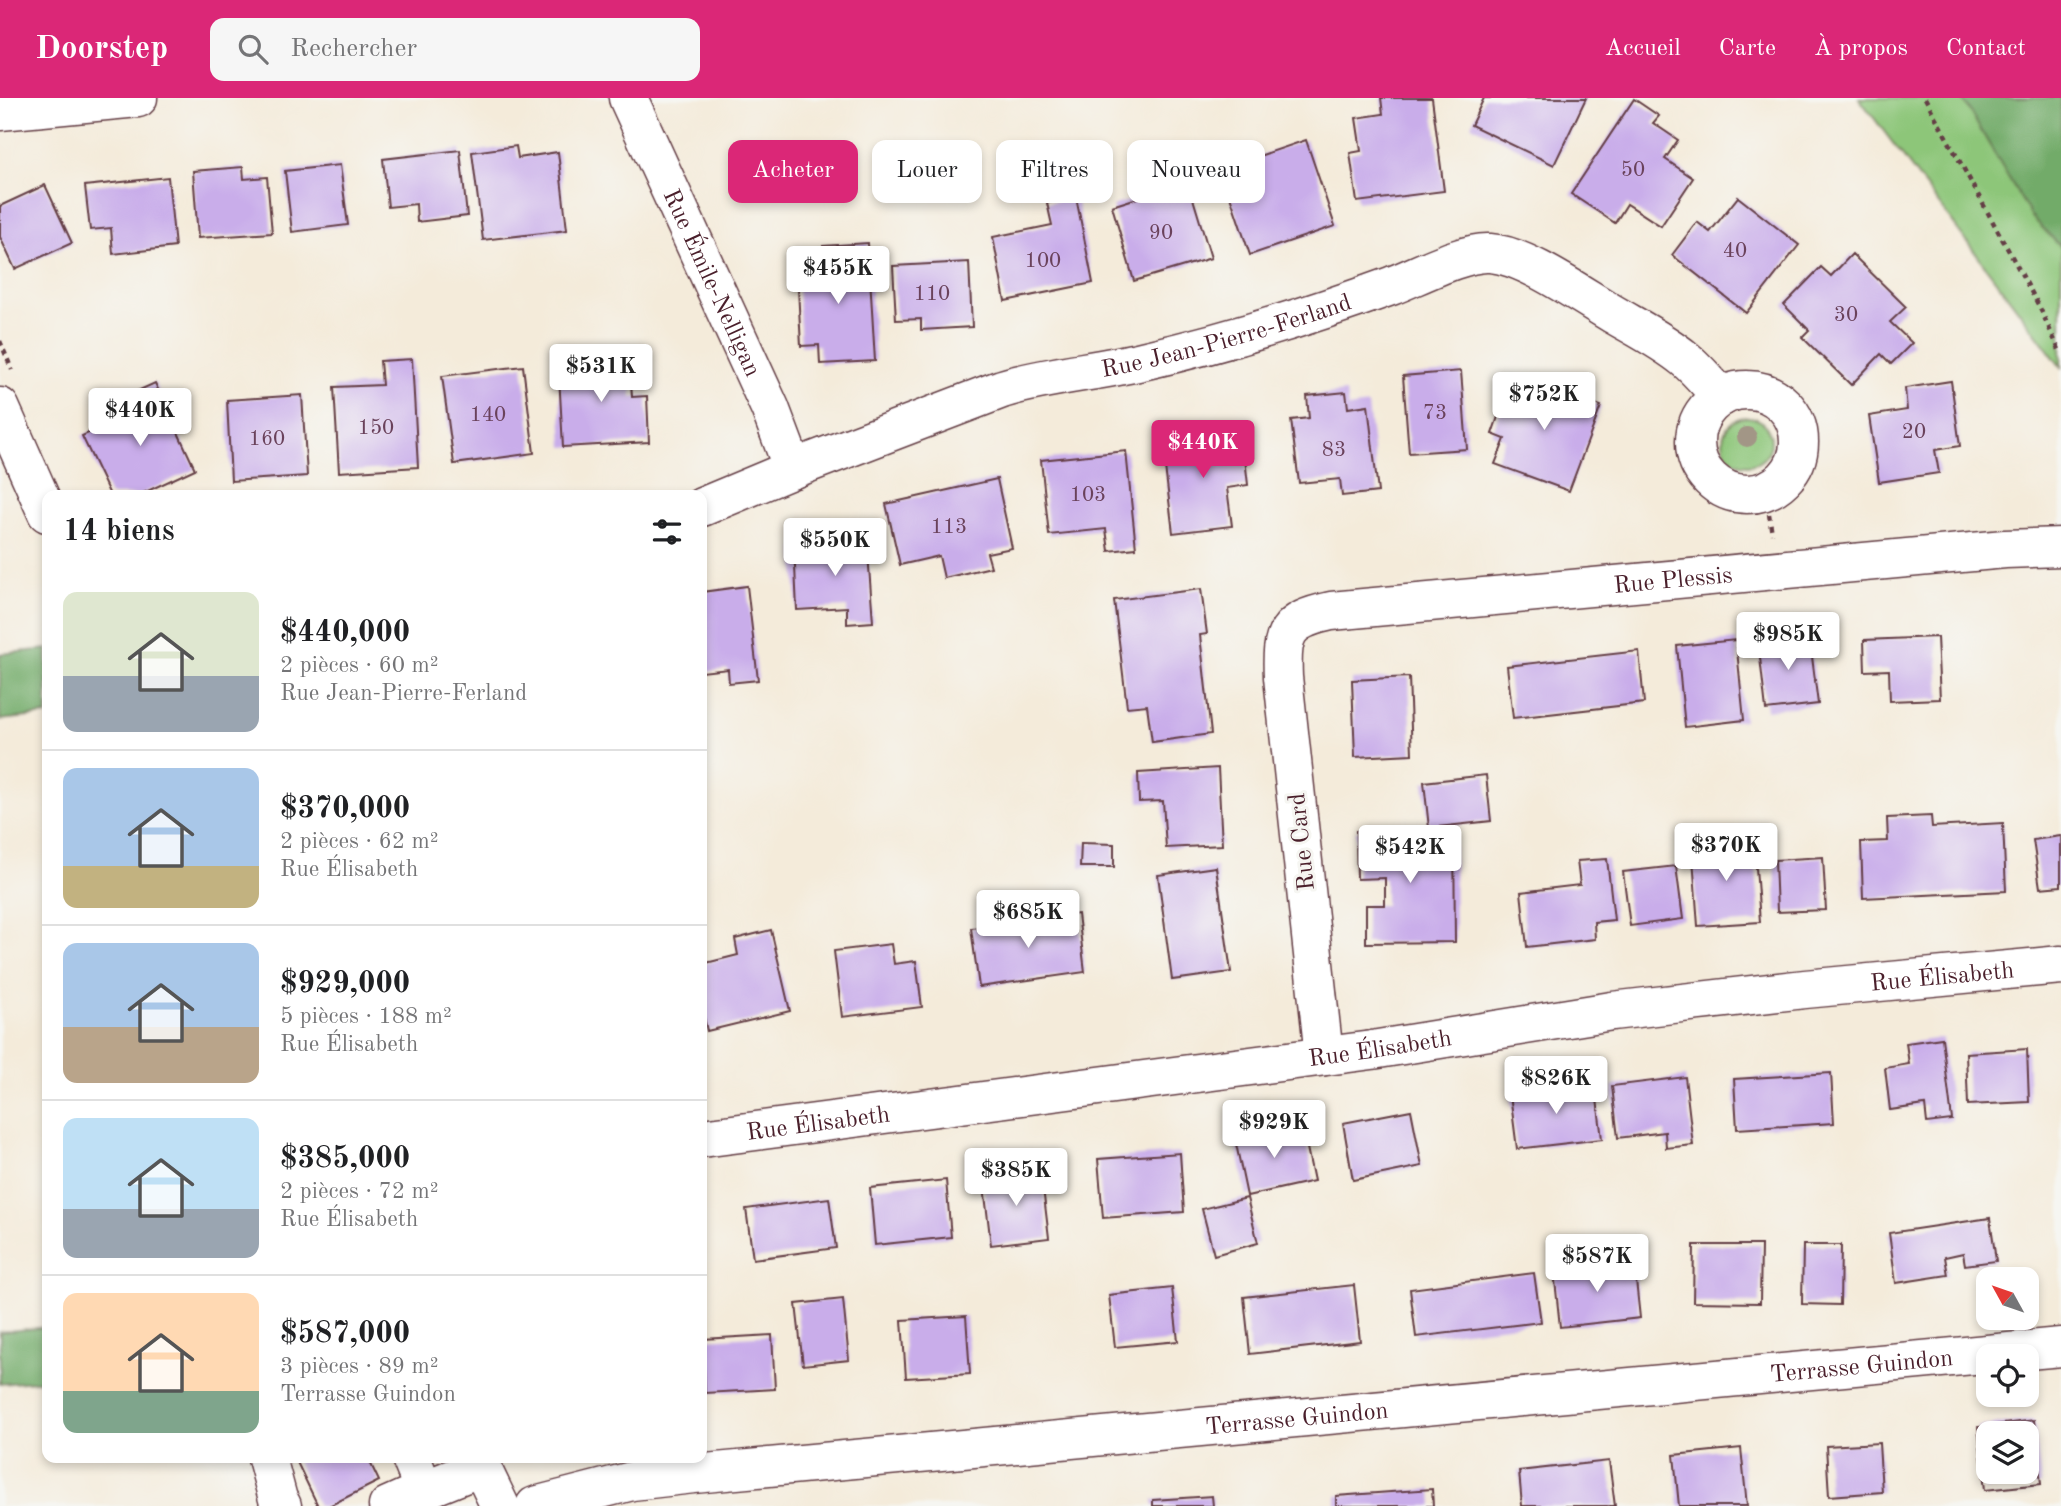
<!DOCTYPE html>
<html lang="fr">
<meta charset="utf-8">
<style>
:root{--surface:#fff;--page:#f6f6f6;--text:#202124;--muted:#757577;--line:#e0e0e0;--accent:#db2777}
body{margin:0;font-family:"Old Standard TT",serif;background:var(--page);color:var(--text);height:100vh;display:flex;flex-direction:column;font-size:26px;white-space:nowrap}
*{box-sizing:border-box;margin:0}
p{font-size:23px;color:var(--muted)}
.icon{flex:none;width:38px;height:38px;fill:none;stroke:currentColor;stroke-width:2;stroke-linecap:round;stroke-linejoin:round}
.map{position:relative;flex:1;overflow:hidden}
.drawer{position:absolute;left:42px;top:392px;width:665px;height:973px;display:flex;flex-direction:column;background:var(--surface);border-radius:14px;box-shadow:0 4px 10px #0003}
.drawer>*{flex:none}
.banner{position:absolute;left:728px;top:42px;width:665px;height:63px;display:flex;gap:14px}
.needle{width:46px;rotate:310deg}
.fabs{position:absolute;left:1976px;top:1169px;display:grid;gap:14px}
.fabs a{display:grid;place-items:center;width:63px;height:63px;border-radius:14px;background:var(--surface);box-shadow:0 4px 10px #0003;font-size:35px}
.price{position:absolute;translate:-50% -60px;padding:0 16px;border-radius:7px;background:#fff;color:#222;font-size:23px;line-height:46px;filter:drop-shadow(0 2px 4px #0008)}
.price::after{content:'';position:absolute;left:50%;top:42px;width:21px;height:16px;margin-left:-10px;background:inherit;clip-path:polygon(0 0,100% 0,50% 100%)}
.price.current{background:var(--accent);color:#fff}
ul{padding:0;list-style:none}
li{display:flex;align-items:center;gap:21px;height:175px;padding:0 21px}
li+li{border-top:2px solid var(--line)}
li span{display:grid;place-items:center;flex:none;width:196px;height:140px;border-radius:14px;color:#555}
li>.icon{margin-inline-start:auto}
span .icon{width:84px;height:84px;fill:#fffc;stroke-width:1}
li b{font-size:30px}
h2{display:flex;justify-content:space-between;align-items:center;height:84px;padding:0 21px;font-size:30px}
.pill{padding:0 24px;border-radius:14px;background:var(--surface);box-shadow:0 4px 10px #0003;font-size:24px;line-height:63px}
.pill.current{background:var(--accent);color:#fff}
header{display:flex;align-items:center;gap:42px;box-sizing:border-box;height:98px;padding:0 35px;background:var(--accent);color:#fff}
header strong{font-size:33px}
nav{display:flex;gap:38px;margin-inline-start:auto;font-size:24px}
.search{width:490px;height:63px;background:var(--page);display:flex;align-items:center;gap:18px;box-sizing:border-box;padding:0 24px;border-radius:14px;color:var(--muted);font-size:26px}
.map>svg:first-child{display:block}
.green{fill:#8dc679;stroke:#6c7252;stroke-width:2}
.forest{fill:#72ab69;stroke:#5e654a;stroke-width:2}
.building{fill:#c9adea;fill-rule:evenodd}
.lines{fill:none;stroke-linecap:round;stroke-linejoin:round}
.minor-casing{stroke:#643e45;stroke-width:41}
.major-casing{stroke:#643e45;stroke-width:41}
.path{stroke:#643e45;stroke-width:4.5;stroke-dasharray:5 5;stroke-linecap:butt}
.minor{stroke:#fff;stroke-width:38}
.major{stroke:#fff;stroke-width:38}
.tree{fill:#a29686}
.labels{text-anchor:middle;stroke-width:6;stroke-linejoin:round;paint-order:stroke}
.number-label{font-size:21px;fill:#6a425b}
.street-label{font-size:24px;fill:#4a1f2b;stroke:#f6f6f2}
</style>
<header>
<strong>Doorstep</strong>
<div class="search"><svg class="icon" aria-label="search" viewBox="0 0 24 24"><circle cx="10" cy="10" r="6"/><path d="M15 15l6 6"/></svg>Rechercher</div>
<nav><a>Accueil</a><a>Carte</a><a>À propos</a><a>Contact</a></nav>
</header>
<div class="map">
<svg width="2061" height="1408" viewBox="0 0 2061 1408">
<rect width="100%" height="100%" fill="#f6f6f2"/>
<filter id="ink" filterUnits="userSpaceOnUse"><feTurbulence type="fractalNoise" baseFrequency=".0143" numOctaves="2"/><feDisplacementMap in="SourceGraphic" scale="14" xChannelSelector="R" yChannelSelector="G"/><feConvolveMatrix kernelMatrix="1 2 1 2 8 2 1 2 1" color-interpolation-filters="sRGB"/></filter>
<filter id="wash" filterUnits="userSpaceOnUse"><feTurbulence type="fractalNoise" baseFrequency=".00686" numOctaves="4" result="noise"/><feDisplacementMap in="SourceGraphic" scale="28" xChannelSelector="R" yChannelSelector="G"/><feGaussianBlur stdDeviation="1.57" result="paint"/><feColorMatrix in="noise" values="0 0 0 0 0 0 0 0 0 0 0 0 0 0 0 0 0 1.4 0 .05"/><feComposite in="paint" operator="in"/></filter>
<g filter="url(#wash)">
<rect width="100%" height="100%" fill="#f4ebda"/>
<g class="green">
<path d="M 1859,0 L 2061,0 L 2061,269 Z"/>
<circle cx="1747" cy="343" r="24"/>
</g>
<g class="forest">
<path d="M 1962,0 L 2061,0 L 2061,149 L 2031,118 Z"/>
<path d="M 47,551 L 47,617 L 0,622 L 0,556 Z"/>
<path d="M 47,1229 L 47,1282 L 0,1286 L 0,1234 Z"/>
</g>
<g id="blocks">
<g class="building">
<path d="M 1381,0 L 1432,0 L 1444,93 L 1357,104 L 1350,55 L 1361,53 L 1356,20 L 1383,16 Z"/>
<path d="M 1484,0 L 1586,0 L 1554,67 L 1471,27 Z"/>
<path d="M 1634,1 L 1659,18 L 1653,25 L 1678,42 L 1665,61 L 1693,80 L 1661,128 L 1627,106 L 1615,125 L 1571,96 Z"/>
<path d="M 1306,42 L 1335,128 L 1250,157 L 1221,71 Z"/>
<path d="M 516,48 L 518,60 L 558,54 L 567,132 L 483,142 L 472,54 Z"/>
<path d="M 460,52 L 467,118 L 417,124 L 416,106 L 388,109 L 383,61 Z"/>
<path d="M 340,67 L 348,127 L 292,134 L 285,73 Z"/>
<path d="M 243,69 L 244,81 L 267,79 L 272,135 L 198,140 L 193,73 Z"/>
<path d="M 168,79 L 175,149 L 113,156 L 111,130 L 90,132 L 85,88 Z"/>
<path d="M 1188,84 L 1211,160 L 1134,183 L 1112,108 Z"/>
<path d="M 45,87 L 72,145 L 15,171 L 0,139 L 0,108 Z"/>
<path d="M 1076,99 L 1093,185 L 1005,203 L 993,139 L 1052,127 L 1047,105 Z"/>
<path d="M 1738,99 L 1799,147 L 1746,215 L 1672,157 L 1697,124 L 1710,134 Z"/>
<path d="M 868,145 L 875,263 L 820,266 L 819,247 L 801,248 L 797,171 L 824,169 L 823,148 Z"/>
<path d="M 1852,156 L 1906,209 L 1890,224 L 1912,245 L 1891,266 L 1881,256 L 1851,287 L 1802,239 L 1809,232 L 1784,207 L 1821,169 L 1831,178 Z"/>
<path d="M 969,164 L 972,229 L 921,232 L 921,221 L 896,222 L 893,168 Z"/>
<path d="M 612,250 L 613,272 L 630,271 L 632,299 L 647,298 L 649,344 L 563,349 L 559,277 L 581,276 L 580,253 Z"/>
<path d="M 412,261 L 418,369 L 339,374 L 334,289 L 382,287 L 380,263 Z"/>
<path d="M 523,268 L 534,355 L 454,366 L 442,278 Z"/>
<path d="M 1461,273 L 1467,351 L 1409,355 L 1403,278 Z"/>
<path d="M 1513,276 L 1601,308 L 1569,393 L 1495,366 L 1505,341 L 1492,336 Z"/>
<path d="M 1951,283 L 1960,348 L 1935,352 L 1939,375 L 1879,384 L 1869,318 L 1907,312 L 1905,290 Z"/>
<path d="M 155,285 L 195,371 L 139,397 L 110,397 L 82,338 L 140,311 L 133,295 Z"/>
<path d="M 1346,294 L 1348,310 L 1368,307 L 1378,394 L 1342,398 L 1340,381 L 1299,385 L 1291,322 L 1309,320 L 1307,298 Z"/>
<path d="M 302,297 L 307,378 L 231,383 L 227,302 Z"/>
<path d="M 1242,334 L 1248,387 L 1227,390 L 1232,428 L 1173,435 L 1162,344 Z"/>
<path d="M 1126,353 L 1136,450 L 1109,453 L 1106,431 L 1049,437 L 1041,362 Z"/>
<path d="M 997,381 L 1012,450 L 987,455 L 991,469 L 944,480 L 939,458 L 900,467 L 886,406 Z"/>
<path d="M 867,441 L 873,524 L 847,526 L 847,509 L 797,512 L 794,446 Z"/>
<path d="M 747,488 L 758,582 L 729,585 L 728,571 L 702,574 L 702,494 Z"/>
<path d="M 1201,491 L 1207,536 L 1200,537 L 1211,636 L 1152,644 L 1147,607 L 1127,609 L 1114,502 Z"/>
<path d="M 1809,535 L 1818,606 L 1766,612 L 1758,542 Z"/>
<path d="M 1937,539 L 1940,601 L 1890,603 L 1889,572 L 1865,573 L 1864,542 Z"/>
<path d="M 1736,542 L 1744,622 L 1685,629 L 1677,548 Z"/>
<path d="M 1639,553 L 1644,605 L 1513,620 L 1507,568 Z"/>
<path d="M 1409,579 L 1412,656 L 1355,659 L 1352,582 Z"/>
<path d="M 1218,670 L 1222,747 L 1166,750 L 1163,703 L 1139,704 L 1138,675 Z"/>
<path d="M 1486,677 L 1491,723 L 1429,730 L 1424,684 Z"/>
<path d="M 1931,718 L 1932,729 L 2003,725 L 2006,793 L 1863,800 L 1861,744 L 1888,743 L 1887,720 Z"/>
<path d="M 1454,731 L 1455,844 L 1366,845 L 1366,807 L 1385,807 L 1385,780 L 1357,781 L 1356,733 Z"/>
<path d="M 2061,738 L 2061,788 L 2040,790 L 2033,742 Z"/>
<path d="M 1754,742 L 1760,824 L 1698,828 L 1692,746 Z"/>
<path d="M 1081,745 L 1114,746 L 1114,769 L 1080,769 Z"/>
<path d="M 1823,759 L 1826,812 L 1777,814 L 1775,762 Z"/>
<path d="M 1607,761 L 1614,822 L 1594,824 L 1595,841 L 1527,849 L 1521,794 L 1580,787 L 1577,763 Z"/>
<path d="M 1676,768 L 1683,821 L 1630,828 L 1623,774 Z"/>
<path d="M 1216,769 L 1231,874 L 1172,882 L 1158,777 Z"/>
<path d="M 1078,816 L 1085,874 L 979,889 L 971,830 Z"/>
<path d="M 771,832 L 790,913 L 707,933 L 702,910 L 702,866 L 738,857 L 735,841 Z"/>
<path d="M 891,846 L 894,866 L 916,863 L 922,909 L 842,919 L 834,853 Z"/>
<path d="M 1942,940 L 1952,1022 L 1927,1025 L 1925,1007 L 1890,1012 L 1885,970 L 1909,966 L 1906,945 Z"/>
<path d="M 2027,951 L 2029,1004 L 1968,1007 L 1966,955 Z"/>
<path d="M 1831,975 L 1834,1025 L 1737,1031 L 1734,981 Z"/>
<path d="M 1685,979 L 1693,1047 L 1666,1050 L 1665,1034 L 1618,1040 L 1612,988 Z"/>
<path d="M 1595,985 L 1602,1041 L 1517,1051 L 1510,996 Z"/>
<path d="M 1411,1012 L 1422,1068 L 1353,1082 L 1343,1025 Z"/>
<path d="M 1302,1026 L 1314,1083 L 1247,1098 L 1235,1041 Z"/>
<path d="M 1180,1055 L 1184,1114 L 1103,1120 L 1098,1061 Z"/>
<path d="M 1041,1073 L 1049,1140 L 991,1147 L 983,1080 Z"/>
<path d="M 946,1082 L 951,1139 L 875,1147 L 870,1090 Z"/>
<path d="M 829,1100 L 836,1150 L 753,1161 L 746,1111 Z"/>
<path d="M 1247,1100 L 1258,1145 L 1214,1157 L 1202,1111 Z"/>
<path d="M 1990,1120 L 1996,1163 L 1965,1167 L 1963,1155 L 1945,1159 L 1948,1177 L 1896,1185 L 1889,1135 Z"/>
<path d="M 1694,1147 L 1761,1147 L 1760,1205 L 1693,1204 Z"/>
<path d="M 1803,1147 L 1841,1147 L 1840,1207 L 1802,1206 Z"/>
<path d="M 1634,1164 L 1640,1220 L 1560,1229 L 1554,1173 Z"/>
<path d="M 1534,1175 L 1541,1224 L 1416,1239 L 1410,1191 Z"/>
<path d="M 1354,1187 L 1360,1243 L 1250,1256 L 1244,1199 Z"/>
<path d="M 1172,1190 L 1178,1243 L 1115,1249 L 1109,1197 Z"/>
<path d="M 843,1201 L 849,1262 L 803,1267 L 796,1206 Z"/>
<path d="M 966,1218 L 970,1276 L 906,1280 L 902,1222 Z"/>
<path d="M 772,1237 L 775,1291 L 705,1295 L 703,1241 Z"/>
<path d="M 2034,1322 L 2041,1386 L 1985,1392 L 1978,1329 ZM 1988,1335 L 2026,1335 L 2026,1374 L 1988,1374 Z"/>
<path d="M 1879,1345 L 1882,1394 L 1829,1398 L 1826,1348 Z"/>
<path d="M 1741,1350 L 1747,1408 L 1679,1408 L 1674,1357 Z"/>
<path d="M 295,1360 L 368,1360 L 379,1383 L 329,1408 L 318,1408 Z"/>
<path d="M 1609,1363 L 1615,1408 L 1522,1408 L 1519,1373 Z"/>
<path d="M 1432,1391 L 1433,1408 L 1336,1408 L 1336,1398 Z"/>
<path d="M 1212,1398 L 1213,1408 L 1153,1408 L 1153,1402 Z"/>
</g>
</g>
</g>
<g filter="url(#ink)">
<use href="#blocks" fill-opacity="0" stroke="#643e45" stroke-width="2"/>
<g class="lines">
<defs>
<g id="minor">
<path id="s1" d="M 628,0 L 770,310 L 793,371"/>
<path d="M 0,13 L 138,0"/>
<circle cx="1747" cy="344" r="52"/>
<path id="s2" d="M 702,409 L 793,371 L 1002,291 C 1048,277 1096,274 1142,263 C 1226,244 1309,218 1391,188 C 1417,178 1464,153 1490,155 C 1525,157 1582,198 1613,216 C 1637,230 1663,243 1685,261 C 1698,272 1710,286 1721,299"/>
<path id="s3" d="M 1324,958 L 1283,579 C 1281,535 1285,523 1331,513 L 2005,451 L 2061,449"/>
<path id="s4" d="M 702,1040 L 1372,952 L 1612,913 L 1805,891 L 2061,867"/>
<path d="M 267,1360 L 278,1401 L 282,1408"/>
<path d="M 411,1360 L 424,1392 L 481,1369"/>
<path d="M 388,1408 L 424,1392"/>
<path id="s5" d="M 535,1408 L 632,1383 L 694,1376 L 2061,1249"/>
</g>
<g id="major">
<path d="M 0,309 L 47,415"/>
<path d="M 477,1360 L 500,1408"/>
</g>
</defs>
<use href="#minor" class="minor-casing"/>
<use href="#major" class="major-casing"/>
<g class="path">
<path d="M 1925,0 L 2039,208 L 2061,256"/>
<path d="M 0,243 L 12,272"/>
<path d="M 1769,416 L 1772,436"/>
</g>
<use href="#minor" class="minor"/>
<use href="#major" class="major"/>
</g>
<circle class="tree" cx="1747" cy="339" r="10"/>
</g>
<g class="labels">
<g class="number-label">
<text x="1633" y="78">50</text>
<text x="1161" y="141">90</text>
<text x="1735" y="159">40</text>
<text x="1043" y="169">100</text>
<text x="932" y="202">110</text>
<text x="1846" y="223">30</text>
<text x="1435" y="321">73</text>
<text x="488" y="323">140</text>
<text x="376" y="336">150</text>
<text x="1914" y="340">20</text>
<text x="267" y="347">160</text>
<text x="1334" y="358">83</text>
<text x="1088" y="403">103</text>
<text x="949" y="435">113</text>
</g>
<g class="street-label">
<text dy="8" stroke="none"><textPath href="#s1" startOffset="203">Rue Émile-Nelligan</textPath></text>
<text dy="8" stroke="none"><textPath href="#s2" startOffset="553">Rue Jean-Pierre-Ferland</textPath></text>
<text dy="8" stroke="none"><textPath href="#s3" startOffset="819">Rue Plessis</textPath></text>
<text transform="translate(1301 744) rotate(-96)" y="8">Rue Card</text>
<text dy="8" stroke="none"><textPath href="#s4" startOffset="1251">Rue Élisabeth</textPath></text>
<text dy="8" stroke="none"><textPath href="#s4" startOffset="684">Rue Élisabeth</textPath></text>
<text dy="8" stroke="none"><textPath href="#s4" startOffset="117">Rue Élisabeth</textPath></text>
<text dy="8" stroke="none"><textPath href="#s5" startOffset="1335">Terrasse Guindon</textPath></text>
<text dy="8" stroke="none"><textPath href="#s5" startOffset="768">Terrasse Guindon</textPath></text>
</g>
</g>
</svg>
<div class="fabs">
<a><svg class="needle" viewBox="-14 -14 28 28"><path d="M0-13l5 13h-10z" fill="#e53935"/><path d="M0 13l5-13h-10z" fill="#757577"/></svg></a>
<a><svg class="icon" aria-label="locate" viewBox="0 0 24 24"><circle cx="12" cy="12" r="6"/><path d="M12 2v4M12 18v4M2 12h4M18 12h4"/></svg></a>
<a><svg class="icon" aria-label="layers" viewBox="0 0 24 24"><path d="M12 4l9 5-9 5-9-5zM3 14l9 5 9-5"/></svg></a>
</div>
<b class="price" style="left:838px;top:208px">$455K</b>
<b class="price" style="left:601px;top:306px">$531K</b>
<b class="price" style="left:1544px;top:334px">$752K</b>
<b class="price" style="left:140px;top:350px">$440K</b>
<b class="price current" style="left:1203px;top:382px">$440K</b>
<b class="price" style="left:835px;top:480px">$550K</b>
<b class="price" style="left:1788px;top:574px">$985K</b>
<b class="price" style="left:1726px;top:785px">$370K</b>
<b class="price" style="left:1410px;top:787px">$542K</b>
<b class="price" style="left:1028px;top:852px">$685K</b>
<b class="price" style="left:1556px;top:1018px">$826K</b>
<b class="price" style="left:1274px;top:1062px">$929K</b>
<b class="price" style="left:1016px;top:1110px">$385K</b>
<b class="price" style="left:1597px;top:1196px">$587K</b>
<div class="banner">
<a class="pill current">Acheter</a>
<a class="pill">Louer</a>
<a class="pill">Filtres</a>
<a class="pill">Nouveau</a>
</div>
<section class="drawer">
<h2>14 biens<svg class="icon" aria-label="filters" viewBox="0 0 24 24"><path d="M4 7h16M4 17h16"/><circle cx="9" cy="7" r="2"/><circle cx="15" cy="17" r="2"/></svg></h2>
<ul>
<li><span style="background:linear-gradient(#dfe7d0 60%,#9aa5b1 0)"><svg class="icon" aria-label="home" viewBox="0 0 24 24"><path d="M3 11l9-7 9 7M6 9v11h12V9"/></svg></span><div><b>$440,000</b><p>2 pièces · 60 m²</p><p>Rue Jean-Pierre-Ferland</p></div></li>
<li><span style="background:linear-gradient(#a9c7e8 70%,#c2b280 0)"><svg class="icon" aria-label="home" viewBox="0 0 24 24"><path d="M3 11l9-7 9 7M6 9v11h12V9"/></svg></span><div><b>$370,000</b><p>2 pièces · 62 m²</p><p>Rue Élisabeth</p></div></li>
<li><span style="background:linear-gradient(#a9c7e8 60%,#b9a48a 0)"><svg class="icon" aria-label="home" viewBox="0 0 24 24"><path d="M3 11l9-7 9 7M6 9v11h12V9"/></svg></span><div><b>$929,000</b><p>5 pièces · 188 m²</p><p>Rue Élisabeth</p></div></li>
<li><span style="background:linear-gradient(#bfe0f5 65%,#9aa5b1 0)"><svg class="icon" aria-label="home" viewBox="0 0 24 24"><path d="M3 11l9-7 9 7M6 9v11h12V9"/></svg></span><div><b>$385,000</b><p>2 pièces · 72 m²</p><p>Rue Élisabeth</p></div></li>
<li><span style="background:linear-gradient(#ffd9b3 70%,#7fa58c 0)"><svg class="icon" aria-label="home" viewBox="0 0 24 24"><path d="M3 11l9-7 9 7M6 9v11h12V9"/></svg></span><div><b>$587,000</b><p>3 pièces · 89 m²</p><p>Terrasse Guindon</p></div></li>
</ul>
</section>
</div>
